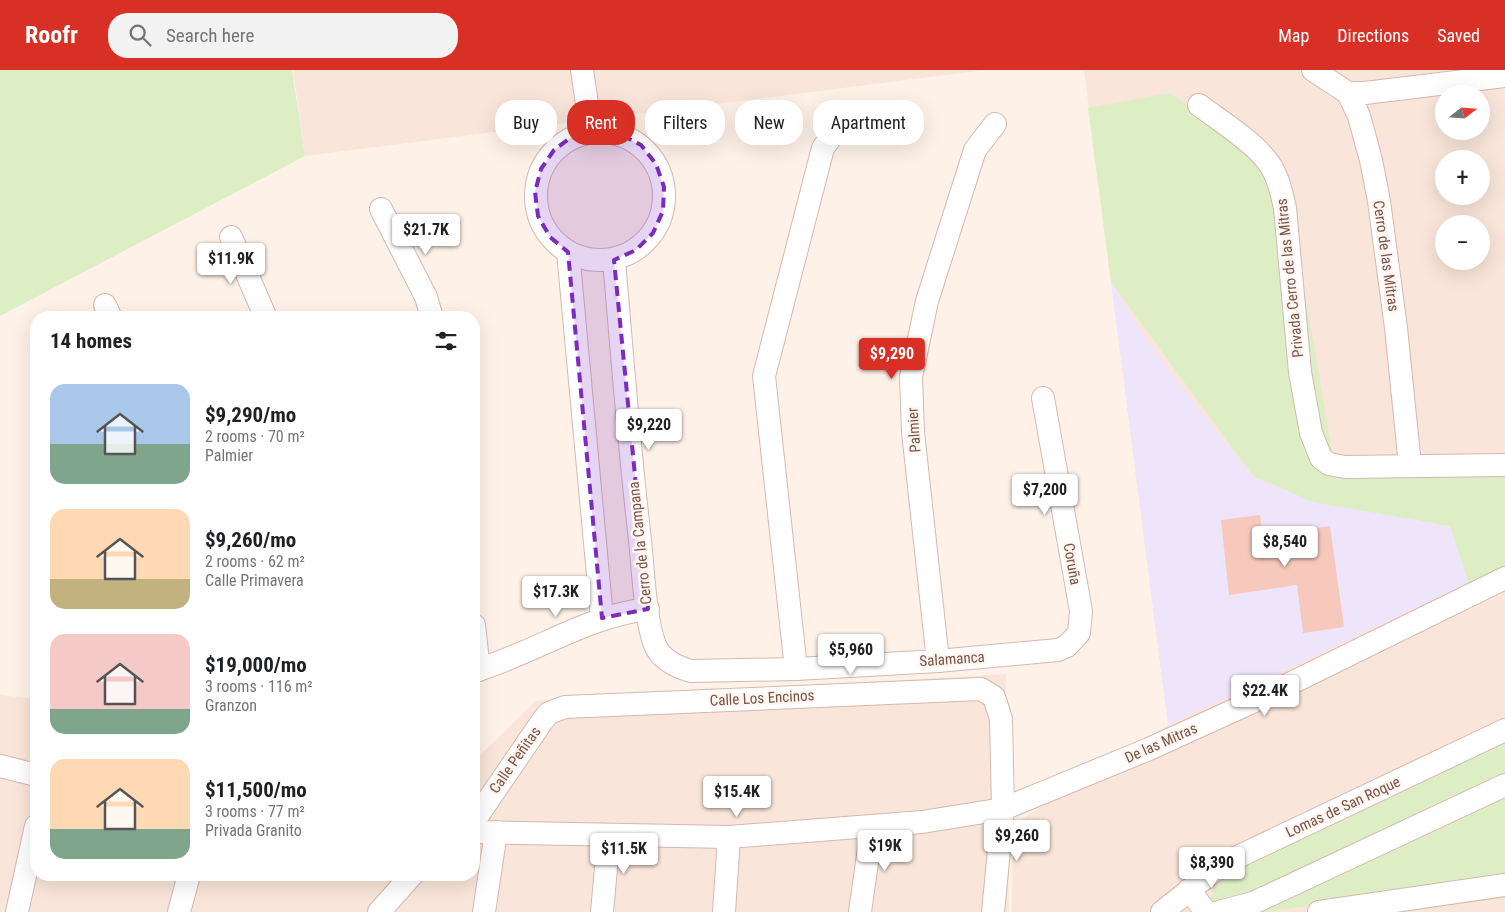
<!DOCTYPE html>
<meta charset="utf-8">
<style>
:root{--surface:#fff;--page:#f2f2f2;--text:#202124;--muted:#757577;--accent:#d93025}
body{margin:0;font-family:"Roboto Condensed",sans-serif;background:var(--page);color:var(--text);height:100vh;display:flex;flex-direction:column;font-size:19px;white-space:nowrap}
*{box-sizing:border-box;margin:0}
p{font-size:16px;color:var(--muted)}
.icon{flex:none;width:28px;height:28px;fill:none;stroke:currentColor;stroke-width:2;stroke-linecap:round;stroke-linejoin:round}
.map{position:relative;flex:1;overflow:hidden}
.side{position:absolute;left:30px;top:241px;width:450px;height:570px;display:flex;flex-direction:column;background:var(--surface);border-radius:20px;box-shadow:0 5px 20px #0002}
.side>*{flex:none}
.top-card{position:absolute;left:495px;top:30px;width:475px;height:45px;display:flex;gap:10px}
.needle{width:32px;rotate:73deg}
.fabs{position:absolute;left:1435px;top:15px;display:grid;gap:10px}
.fabs a{display:grid;place-items:center;width:55px;height:55px;border-radius:50%;background:var(--surface);box-shadow:0 5px 20px #0002;font-size:25px}
.price{position:absolute;translate:-50% -42px;padding:0 11px;border-radius:5px;background:#fff;color:#222;font-size:16px;line-height:32px;filter:drop-shadow(0 1px 2px #0008)}
.price::after{content:'';position:absolute;left:50%;top:30px;width:15px;height:11px;margin-left:-8px;background:inherit;clip-path:polygon(0 0,100% 0,50% 100%)}
.price.selected{background:var(--accent);color:#fff}
ul{padding:0;list-style:none}
li{display:flex;align-items:center;gap:15px;height:125px;padding:0 20px}
li span{display:grid;place-items:center;flex:none;width:140px;height:100px;border-radius:15px;color:#555}
li>.icon{margin-inline-start:auto}
span .icon{width:60px;height:60px;fill:#fffc;stroke-width:1}
li b{font-size:21px}
h2{display:flex;justify-content:space-between;align-items:center;height:60px;padding:0 20px;font-size:21px}
.pill{padding:0 18px;border-radius:20px;background:var(--surface);box-shadow:0 5px 20px #0002;font-size:18px;line-height:45px}
.pill.selected{background:var(--accent);color:#fff}
header{display:flex;align-items:center;gap:30px;box-sizing:border-box;height:70px;padding:0 25px;background:var(--accent);color:#fff}
header strong{font-size:24px}
nav{display:flex;gap:28px;margin-inline-start:auto;font-size:18px}
.search{width:350px;height:45px;background:var(--page);display:flex;align-items:center;gap:12px;box-sizing:border-box;padding:0 18px;border-radius:20px;color:var(--muted);font-size:19px}
.map>svg:first-child{display:block}
.residential{fill:#f9e5d9;fill-rule:evenodd}
.education{fill:#efe5fb}
.green{fill:#ddeec4}
.building{fill:#f7c9bd}
.lines{fill:none;stroke-linecap:round;stroke-linejoin:round}
.minor-casing{stroke:#d5b8af;stroke-width:24}
.minor{stroke:#fff;stroke-width:22}
.marked{fill:#7b2cbf;fill-opacity:0.2;stroke:#7b2cbf;stroke-width:4;stroke-dasharray:10 6;stroke-linejoin:round}
.labels{text-anchor:middle;stroke-width:5;stroke-linejoin:round;paint-order:stroke}
.street-label{font-size:15px;fill:#7c5148;stroke:#fff7f1}
</style>
<header>
<strong>Roofr</strong>
<div class="search"><svg class="icon" aria-label="search" viewBox="0 0 24 24"><circle cx="10" cy="10" r="6"/><path d="M15 15l6 6"/></svg>Search here</div>
<nav><a>Map</a><a>Directions</a><a>Saved</a></nav>
</header>
<div class="map">
<svg width="1505" height="842" viewBox="0 0 1505 842">
<rect width="100%" height="100%" fill="#fef2e8"/>
<g class="residential">
<path d="M 293,0 L 985,0 L 305,86 Z"/>
<path d="M 1084,0 L 1505,0 L 1505,842 L 1012,842 L 1013,755 L 1168,655 ZM 1444,24 L 1481,24 L 1481,61 L 1444,61 ZM 1444,89 L 1481,89 L 1481,126 L 1444,126 ZM 1444,154 L 1481,154 L 1481,191 L 1444,191 Z"/>
<path d="M 1006,604 L 1009,842 L 0,842 L 0,625 L 36,629 L 36,805 L 474,805 L 474,691 L 536,631 Z"/>
</g>
<path class="education" d="M 1111,212 L 1143,264 L 1183,319 L 1253,406 L 1313,432 L 1450,456 L 1469,513 L 1168,655 Z"/>
<g class="green">
<path d="M 0,0 L 292,0 L 305,86 L 0,246 Z"/>
<path d="M 1170,23 L 1285,106 L 1335,399 L 1505,402 L 1505,497 L 1469,513 L 1450,456 L 1313,432 L 1253,406 L 1111,212 L 1088,38 Z"/>
<path d="M 1505,670 L 1505,711 L 1227,834 L 1210,830 L 1218,813 L 1230,803 Z"/>
<path d="M 1505,720 L 1505,807 L 1266,842 L 1241,842 Z"/>
</g>
<path class="building" d="M 1260,445 L 1263,466 L 1330,456 L 1344,557 L 1303,563 L 1297,515 L 1229,525 L 1221,450 Z"/>
<g class="lines">
<defs>
<g id="minor">
<path d="M 582,0 L 591,61"/>
<path d="M 1313,0 L 1348,23 L 1359,46 L 1371,90 L 1379,131 L 1396,258 L 1410,395"/>
<path d="M 1348,23 L 1365,23 L 1505,6"/>
<path d="M 1199,35 C 1219,50 1249,69 1264,87 C 1277,101 1281,120 1285,138 L 1300,302 L 1311,363 L 1321,388 L 1329,394 L 1345,397 L 1505,395"/>
<circle cx="600" cy="126" r="64"/>
<path d="M 381,139 L 426,227 L 432,248"/>
<path d="M 231,167 L 266,248"/>
<path d="M 568,182 L 602,548"/>
<path d="M 614,190 C 622,283 629,377 640,470 C 643,498 645,550 655,575 C 661,590 677,597 691,601 L 796,599 L 938,591 L 1058,580 L 1067,576 L 1079,563 L 1081,541 L 1043,328"/>
<path d="M 105,235 L 111,248"/>
<path d="M 474,555 L 479,600"/>
<path d="M 938,591 L 913,362 L 911,307 L 927,231 L 975,80 L 995,54"/>
<path d="M 796,599 L 764,306 L 823,78 L 844,49"/>
<path d="M 474,601 C 533,584 586,546 648,539"/>
<path d="M 0,696 L 36,705"/>
<path d="M 474,751 L 543,650 L 549,643 L 565,637 L 981,619 L 994,627 L 1001,649 L 1003,739 L 993,842"/>
<path d="M 474,762 L 729,767 L 922,752 L 1003,739 L 1149,679 L 1261,628 L 1505,508"/>
<path d="M 1189,820 L 1206,842"/>
<path d="M 17,842 L 36,756"/>
<path d="M 179,842 L 189,805"/>
<path d="M 379,842 L 412,805"/>
<path d="M 484,842 L 496,762"/>
<path d="M 602,842 L 609,765"/>
<path d="M 724,842 L 729,767"/>
<path d="M 860,842 L 872,757"/>
<path d="M 1162,842 L 1211,803 L 1229,791 L 1505,660"/>
<path d="M 1219,842 L 1253,833 L 1505,715"/>
<path d="M 1319,842 L 1505,815"/>
</g>
</defs>
<use href="#minor" class="minor-casing"/>
<use href="#minor" class="minor"/>
</g>
<path class="marked" d="M 591,61 L 620,64 L 641,75 L 656,94 L 664,117 L 663,141 L 653,163 L 636,180 L 614,190 L 648,539 L 602,548 L 568,182 L 550,167 L 538,146 L 535,122 L 541,99 L 554,80 L 573,66 Z"/>
<g class="labels">
<g class="street-label">
<text transform="translate(1386 186) rotate(82)" y="5">Cerro de las Mitras</text>
<text transform="translate(1290 208) rotate(-96)" y="5">Privada Cerro de las Mitras</text>
<text transform="translate(914 360) rotate(-94)" y="5">Palmier</text>
<text transform="translate(640 473) rotate(-96)" y="5">Cerro de la Campana</text>
<text transform="translate(1072 494) rotate(80)" y="5">Coruña</text>
<text transform="translate(952 589) rotate(-4)" y="5">Salamanca</text>
<text transform="translate(762 628) rotate(-3)" y="5">Calle Los Encinos</text>
<text transform="translate(1161 673) rotate(-24)" y="5">De las Mitras</text>
<text transform="translate(515 690) rotate(-55)" y="5">Calle Peñitas</text>
<text transform="translate(1343 737) rotate(-25)" y="5">Lomas de San Roque</text>
</g>
</g>
</svg>
<div class="fabs">
<a><svg class="needle" viewBox="-14 -14 28 28"><path d="M0-13l5 13h-10z" fill="#e53935"/><path d="M0 13l5-13h-10z" fill="#757577"/></svg></a>
<a>+</a>
<a>−</a>
</div>
<b class="price" style="left:426px;top:186px">$21.7K</b>
<b class="price" style="left:231px;top:215px">$11.9K</b>
<b class="price selected" style="left:892px;top:310px">$9,290</b>
<b class="price" style="left:649px;top:381px">$9,220</b>
<b class="price" style="left:1045px;top:446px">$7,200</b>
<b class="price" style="left:1285px;top:498px">$8,540</b>
<b class="price" style="left:556px;top:548px">$17.3K</b>
<b class="price" style="left:851px;top:606px">$5,960</b>
<b class="price" style="left:1265px;top:647px">$22.4K</b>
<b class="price" style="left:737px;top:748px">$15.4K</b>
<b class="price" style="left:1017px;top:792px">$9,260</b>
<b class="price" style="left:885px;top:802px">$19K</b>
<b class="price" style="left:624px;top:805px">$11.5K</b>
<b class="price" style="left:1212px;top:819px">$8,390</b>
<div class="top-card">
<a class="pill">Buy</a>
<a class="pill selected">Rent</a>
<a class="pill">Filters</a>
<a class="pill">New</a>
<a class="pill">Apartment</a>
</div>
<section class="side">
<h2>14 homes<svg class="icon" aria-label="filters" viewBox="0 0 24 24"><path d="M4 7h16M4 17h16"/><circle cx="9" cy="7" r="2"/><circle cx="15" cy="17" r="2"/></svg></h2>
<ul>
<li><span style="background:linear-gradient(#a9c7e8 60%,#7fa58c 0)"><svg class="icon" aria-label="home" viewBox="0 0 24 24"><path d="M3 11l9-7 9 7M6 9v11h12V9"/></svg></span><div><b>$9,290/mo</b><p>2 rooms · 70 m²</p><p>Palmier</p></div></li>
<li><span style="background:linear-gradient(#ffd9b3 70%,#c2b280 0)"><svg class="icon" aria-label="home" viewBox="0 0 24 24"><path d="M3 11l9-7 9 7M6 9v11h12V9"/></svg></span><div><b>$9,260/mo</b><p>2 rooms · 62 m²</p><p>Calle Primavera</p></div></li>
<li><span style="background:linear-gradient(#f6c9c9 75%,#7fa58c 0)"><svg class="icon" aria-label="home" viewBox="0 0 24 24"><path d="M3 11l9-7 9 7M6 9v11h12V9"/></svg></span><div><b>$19,000/mo</b><p>3 rooms · 116 m²</p><p>Granzon</p></div></li>
<li><span style="background:linear-gradient(#ffd9b3 70%,#7fa58c 0)"><svg class="icon" aria-label="home" viewBox="0 0 24 24"><path d="M3 11l9-7 9 7M6 9v11h12V9"/></svg></span><div><b>$11,500/mo</b><p>3 rooms · 77 m²</p><p>Privada Granito</p></div></li>
</ul>
</section>
</div>
